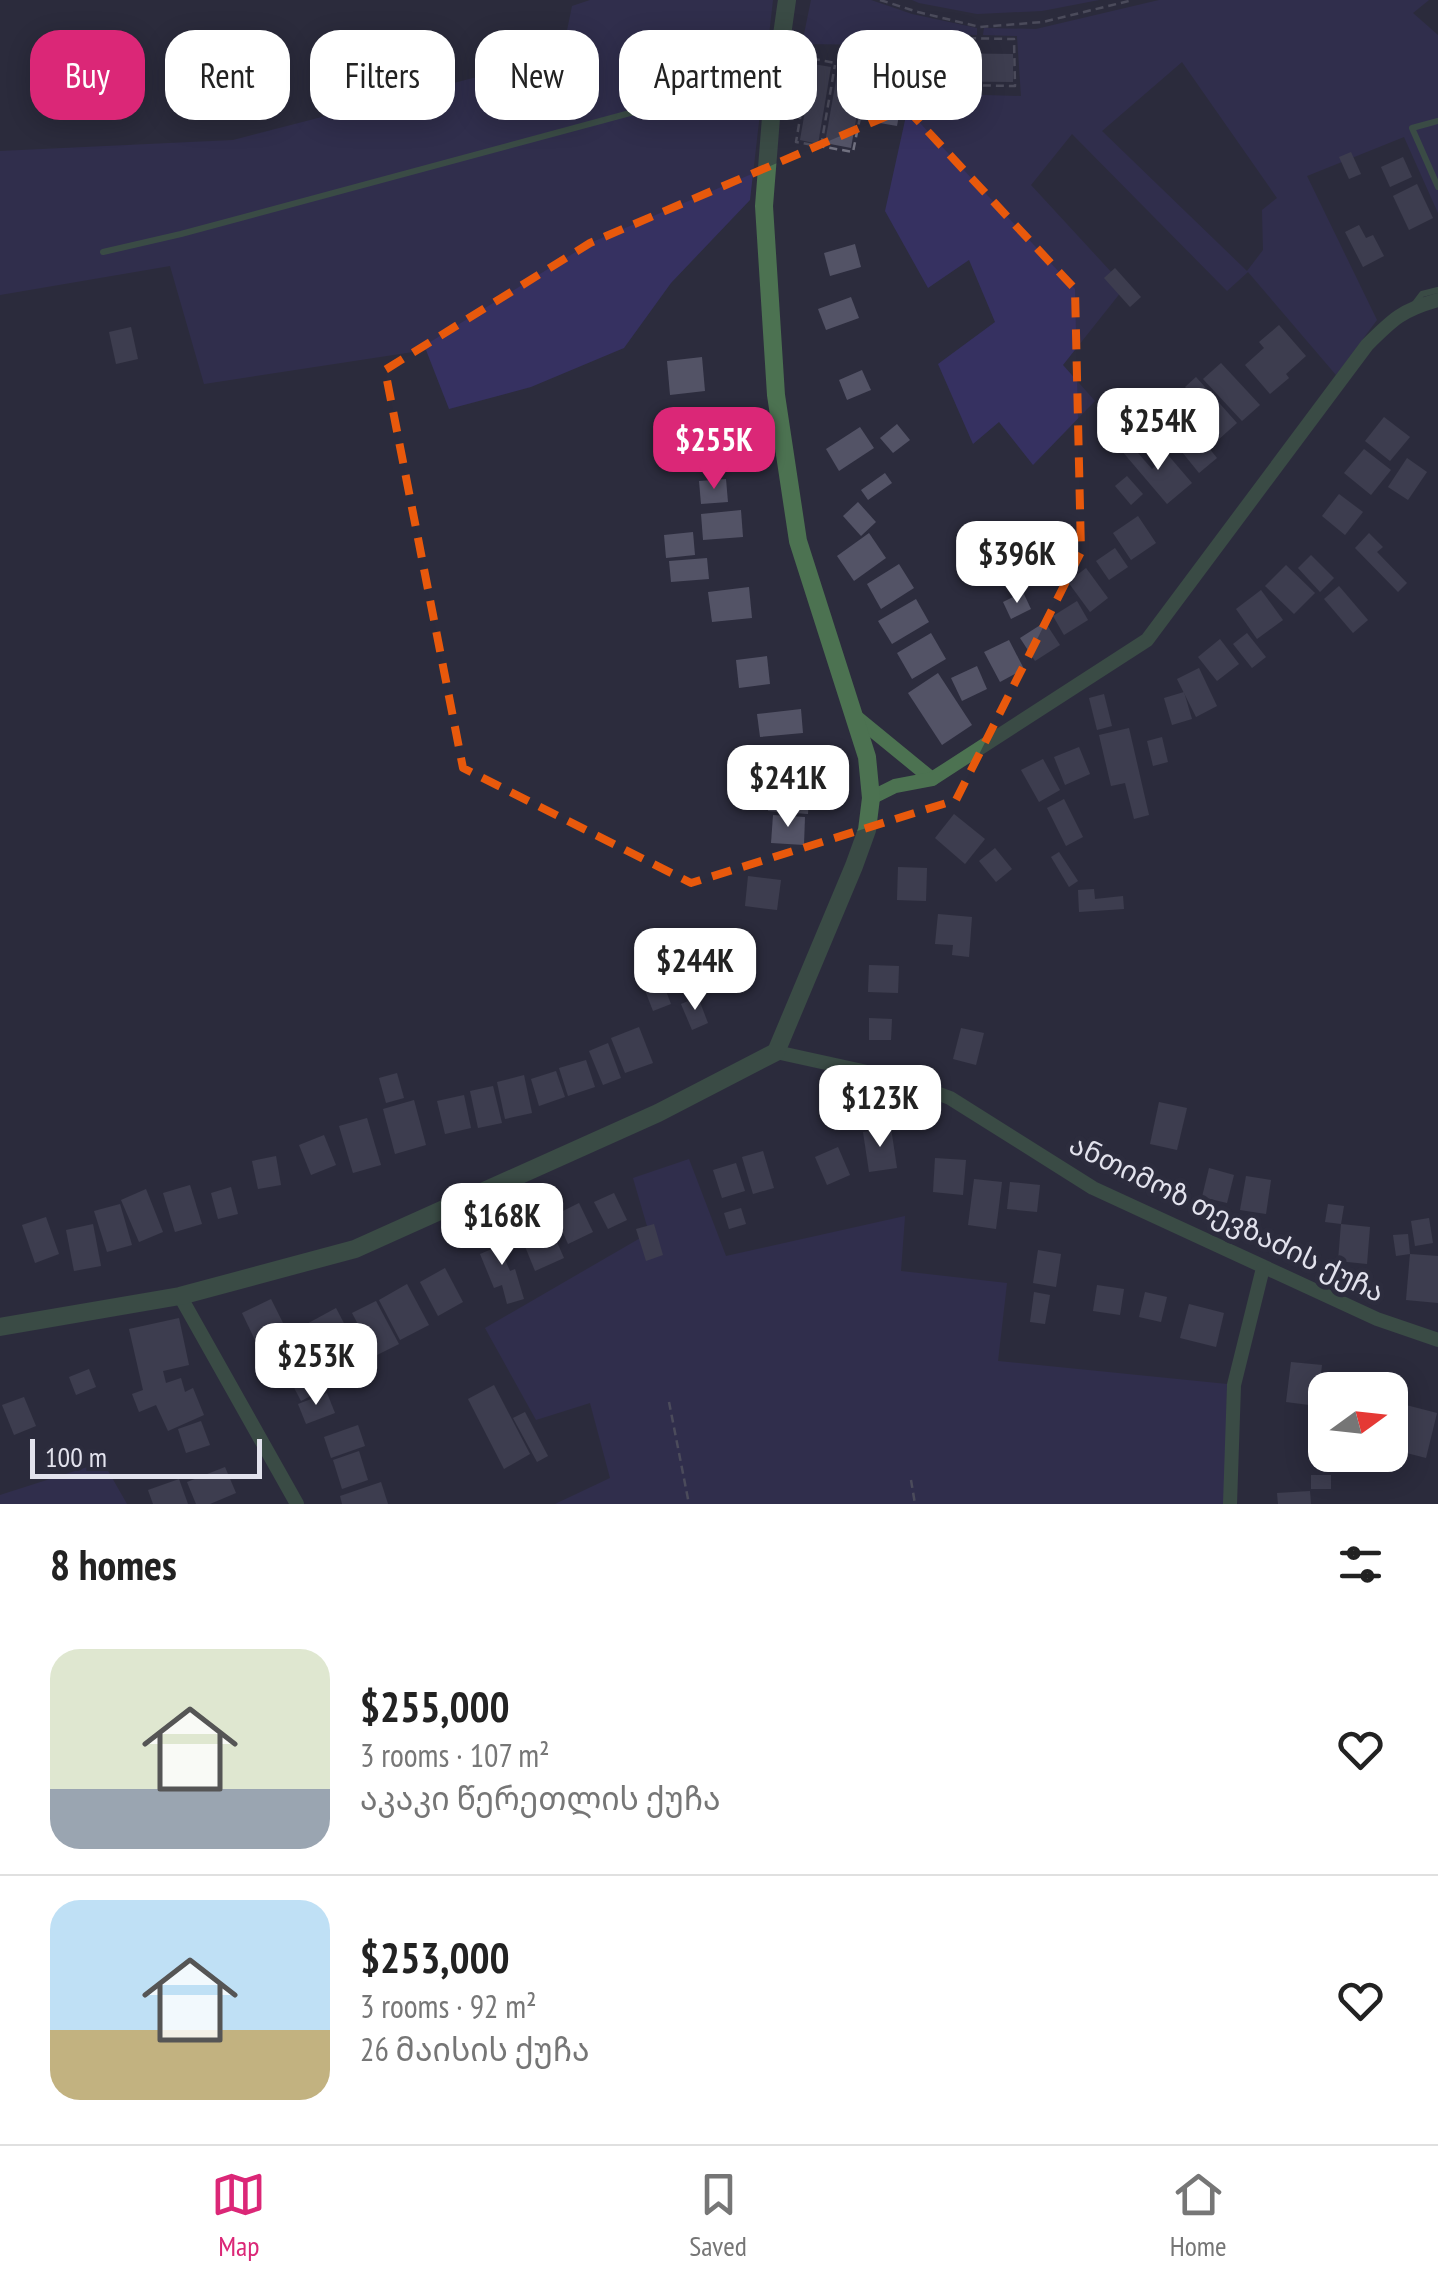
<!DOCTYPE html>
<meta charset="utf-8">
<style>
:root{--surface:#fff;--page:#f6f6f6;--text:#222;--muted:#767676;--line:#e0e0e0;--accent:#db2777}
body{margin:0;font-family:"PT Sans Narrow","Noto Sans Georgian",sans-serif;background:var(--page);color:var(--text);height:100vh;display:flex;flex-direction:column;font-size:38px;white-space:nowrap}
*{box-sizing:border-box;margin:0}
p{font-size:32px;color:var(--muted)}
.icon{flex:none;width:55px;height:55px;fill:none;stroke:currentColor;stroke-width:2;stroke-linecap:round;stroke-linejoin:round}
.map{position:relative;height:1504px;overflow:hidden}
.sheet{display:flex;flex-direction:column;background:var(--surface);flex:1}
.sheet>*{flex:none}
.guide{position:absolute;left:30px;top:30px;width:1380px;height:90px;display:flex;gap:20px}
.needle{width:65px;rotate:75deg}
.controls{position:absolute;left:1308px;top:1372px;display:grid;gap:20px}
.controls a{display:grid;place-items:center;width:100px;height:100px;border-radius:20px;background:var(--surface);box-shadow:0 5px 25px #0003;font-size:50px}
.scale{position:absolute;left:30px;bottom:25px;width:232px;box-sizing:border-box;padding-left:10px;border:5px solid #e2e2ed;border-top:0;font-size:28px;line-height:35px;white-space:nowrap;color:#e2e2ed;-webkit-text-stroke:8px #2c2c3d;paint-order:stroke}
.price{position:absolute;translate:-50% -85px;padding:0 22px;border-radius:20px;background:#fff;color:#222;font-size:32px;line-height:65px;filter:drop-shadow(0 2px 5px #0008)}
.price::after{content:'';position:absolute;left:50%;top:60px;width:30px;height:22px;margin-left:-15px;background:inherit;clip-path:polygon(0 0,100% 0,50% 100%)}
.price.active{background:var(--accent);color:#fff}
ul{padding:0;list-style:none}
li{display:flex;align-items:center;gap:30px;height:250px;padding:0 50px}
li+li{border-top:2px solid var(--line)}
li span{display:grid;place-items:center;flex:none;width:280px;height:200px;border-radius:30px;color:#555}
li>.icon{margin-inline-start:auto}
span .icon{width:120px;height:120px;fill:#fffc;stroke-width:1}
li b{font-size:42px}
h2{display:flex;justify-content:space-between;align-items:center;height:120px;padding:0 50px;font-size:42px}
.tag{padding:0 35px;border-radius:30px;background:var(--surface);box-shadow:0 5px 25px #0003;font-size:35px;line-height:90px}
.tag.active{background:var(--accent);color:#fff}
.tab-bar{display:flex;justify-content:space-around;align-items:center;height:140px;border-top:2px solid var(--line);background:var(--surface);font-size:28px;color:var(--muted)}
.tab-bar a{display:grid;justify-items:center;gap:5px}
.tab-bar .active{color:var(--accent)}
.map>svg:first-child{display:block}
.green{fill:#363161;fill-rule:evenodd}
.building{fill:#535366}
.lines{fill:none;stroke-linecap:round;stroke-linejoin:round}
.path{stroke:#717180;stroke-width:2.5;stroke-dasharray:8 5;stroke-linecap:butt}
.service{stroke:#4c7251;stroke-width:6}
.minor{stroke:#4c7251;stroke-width:14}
.tertiary{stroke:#4c7251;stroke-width:18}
.marked{fill:none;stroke:#e8590c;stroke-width:8;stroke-dasharray:20 12;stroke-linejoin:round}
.labels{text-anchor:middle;stroke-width:10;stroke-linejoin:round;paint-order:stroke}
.street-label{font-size:28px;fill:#e2e2ed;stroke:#2c2c3d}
</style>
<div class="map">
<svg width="1438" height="1504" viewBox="0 0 1438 1504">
<rect width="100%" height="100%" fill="#2c2c3d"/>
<g class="green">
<path d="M 590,0 L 773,0 L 750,200 L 671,283 L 624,348 L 531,387 L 449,409 L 426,350 L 204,384 L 170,266 L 0,295 L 0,151 L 233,140 L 562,55 L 572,6 Z"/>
<path d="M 811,0 L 871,0 L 912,14 L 977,28 L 977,35 L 893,33 L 891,36 L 891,45 L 802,44 Z"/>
<path d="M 912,0 L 1099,0 L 1042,11 L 977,14 L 919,3 Z"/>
<path d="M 1159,0 L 1429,0 L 1413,13 L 1438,35 L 1438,213 L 1404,137 L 1307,176 L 1377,320 L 1336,375 L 1248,272 L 1227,291 L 1072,134 L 1031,185 L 1125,287 L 1063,365 L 1095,401 L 1033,465 L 999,422 L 973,444 L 938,364 L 995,322 L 969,260 L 928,288 L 885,211 L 911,93 L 1021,96 L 1017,36 L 983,35 L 984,28 L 1036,29 ZM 1182,62 L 1277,198 L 1262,210 L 1263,250 L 1247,271 L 1102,131 Z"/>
<path d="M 689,1159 L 726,1256 L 905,1216 L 901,1271 L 1007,1283 L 998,1361 L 1227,1384 L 1225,1504 L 555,1504 L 610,1478 L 590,1403 L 536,1420 L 485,1328 L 649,1233 L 633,1178 Z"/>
<path d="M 103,1462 L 127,1504 L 0,1504 L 0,1495 Z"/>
</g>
<g class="building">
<path d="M 916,47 L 931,47 L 931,53 L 1013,54 L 1013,82 L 916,81 Z"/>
<path d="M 813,64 L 831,67 L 818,144 L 800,140 Z"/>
<path d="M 838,69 L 864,74 L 851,148 L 825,143 Z"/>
<path d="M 880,90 L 903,94 L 897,126 L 874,122 Z"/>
<path d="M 1351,152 L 1361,174 L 1349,179 L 1339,157 Z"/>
<path d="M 1403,157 L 1412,177 L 1390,187 L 1381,167 Z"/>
<path d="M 1417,184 L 1433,218 L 1409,230 L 1393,196 Z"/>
<path d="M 1359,225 L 1366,238 L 1373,235 L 1384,256 L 1363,267 L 1345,232 Z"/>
<path d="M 855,244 L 861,267 L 830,276 L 824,253 Z"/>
<path d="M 1115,268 L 1141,297 L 1130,307 L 1104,278 Z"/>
<path d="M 851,297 L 859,318 L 826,330 L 818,309 Z"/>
<path d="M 1279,325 L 1306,356 L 1286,374 L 1289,378 L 1270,394 L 1245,365 L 1264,348 L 1259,342 Z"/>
<path d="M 131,327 L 138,359 L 116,364 L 109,332 Z"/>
<path d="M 702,357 L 705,391 L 670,395 L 667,361 Z"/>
<path d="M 1221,363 L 1260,405 L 1242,421 L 1203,379 Z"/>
<path d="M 862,370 L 871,390 L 847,400 L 839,380 Z"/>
<path d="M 1196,377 L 1237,423 L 1218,440 L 1187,405 L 1195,398 L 1185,387 Z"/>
<path d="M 1384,417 L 1410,437 L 1390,461 L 1365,441 Z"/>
<path d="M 1168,420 L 1184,443 L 1196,432 L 1217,458 L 1199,473 L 1178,447 L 1173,452 L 1155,431 Z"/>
<path d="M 897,424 L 910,440 L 893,453 L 880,438 Z"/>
<path d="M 707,425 L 709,452 L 675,454 L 674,427 Z"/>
<path d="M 860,427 L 874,448 L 839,471 L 826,449 Z"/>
<path d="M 1124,437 L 1152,469 L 1168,455 L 1192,483 L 1167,504 L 1116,444 Z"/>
<path d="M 1364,449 L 1391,470 L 1371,495 L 1344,473 Z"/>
<path d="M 1407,458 L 1427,472 L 1408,500 L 1388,487 Z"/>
<path d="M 885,473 L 892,483 L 868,500 L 861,490 Z"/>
<path d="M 1127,476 L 1143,494 L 1131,505 L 1115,486 Z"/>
<path d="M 726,479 L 728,502 L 701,504 L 699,481 Z"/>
<path d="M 1339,494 L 1363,512 L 1345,535 L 1322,516 Z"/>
<path d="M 858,502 L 876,522 L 861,536 L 843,516 Z"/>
<path d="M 741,510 L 743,537 L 703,540 L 701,514 Z"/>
<path d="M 1138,516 L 1156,543 L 1131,560 L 1113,533 Z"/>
<path d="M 693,532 L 695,555 L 666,558 L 664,535 Z"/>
<path d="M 869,533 L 886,558 L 854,581 L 837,556 Z"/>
<path d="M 1369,533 L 1383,547 L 1377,552 L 1407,583 L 1398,592 L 1355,548 Z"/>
<path d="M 1115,548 L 1128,567 L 1109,580 L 1096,561 Z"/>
<path d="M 1311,555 L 1334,578 L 1320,592 L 1298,568 Z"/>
<path d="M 707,558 L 709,579 L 671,582 L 669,561 Z"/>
<path d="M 899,564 L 914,588 L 881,609 L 867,584 Z"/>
<path d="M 1286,565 L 1315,593 L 1294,614 L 1265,586 Z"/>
<path d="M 1086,568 L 1108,598 L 1090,612 L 1068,582 Z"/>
<path d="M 1339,586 L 1368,620 L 1353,633 L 1324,599 Z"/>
<path d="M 749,587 L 752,618 L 712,622 L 708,592 Z"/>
<path d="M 1261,590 L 1283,620 L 1257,639 L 1236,609 Z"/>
<path d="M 1023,592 L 1031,609 L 1011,619 L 1003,602 Z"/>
<path d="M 916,599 L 929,622 L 892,644 L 878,621 Z"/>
<path d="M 1077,601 L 1088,620 L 1064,635 L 1053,616 Z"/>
<path d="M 1045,622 L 1060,645 L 1035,661 L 1020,638 Z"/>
<path d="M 931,633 L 946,659 L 912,679 L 897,653 Z"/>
<path d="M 1247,633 L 1266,657 L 1252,668 L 1233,644 Z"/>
<path d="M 1220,639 L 1239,664 L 1217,681 L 1198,657 Z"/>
<path d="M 1009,640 L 1024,669 L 1000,682 L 984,652 Z"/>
<path d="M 767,656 L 770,684 L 739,688 L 736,660 Z"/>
<path d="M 977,666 L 987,689 L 962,701 L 951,678 Z"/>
<path d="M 1199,668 L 1217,706 L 1196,717 L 1177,679 Z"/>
<path d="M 938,673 L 972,725 L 942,745 L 908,693 Z"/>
<path d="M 1184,692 L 1192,719 L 1172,725 L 1164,698 Z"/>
<path d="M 1104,694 L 1112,726 L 1097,730 L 1089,698 Z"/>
<path d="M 801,709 L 803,733 L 760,737 L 757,714 Z"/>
<path d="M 1129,728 L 1149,815 L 1134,819 L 1125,783 L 1111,786 L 1099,735 Z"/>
<path d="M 1162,737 L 1168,762 L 1153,766 L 1147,741 Z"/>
<path d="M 1079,747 L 1090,774 L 1065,785 L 1054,757 Z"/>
<path d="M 746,751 L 766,753 L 764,767 L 744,764 Z"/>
<path d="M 804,755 L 805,778 L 773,779 L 772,756 Z"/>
<path d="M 1043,759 L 1060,790 L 1039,802 L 1021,770 Z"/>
<path d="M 770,782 L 810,785 L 808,814 L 768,811 Z"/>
<path d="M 1064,799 L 1083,837 L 1066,846 L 1047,808 Z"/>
<path d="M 954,814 L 985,839 L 965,864 L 935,838 Z"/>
<path d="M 773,815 L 805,817 L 804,845 L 771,843 Z"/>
<path d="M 995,848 L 1012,869 L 996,882 L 979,861 Z"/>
<path d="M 1059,852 L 1078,881 L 1069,887 L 1051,857 Z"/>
<path d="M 898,867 L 927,868 L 926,901 L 897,900 Z"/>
<path d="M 748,876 L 781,880 L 777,910 L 745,906 Z"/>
<path d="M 1094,889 L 1095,899 L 1123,896 L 1124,909 L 1079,912 L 1078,890 Z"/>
<path d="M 938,914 L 972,917 L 969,957 L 952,955 L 953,945 L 935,944 Z"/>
<path d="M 719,958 L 751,967 L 744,993 L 712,985 Z"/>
<path d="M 869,965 L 899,966 L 898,993 L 868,992 Z"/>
<path d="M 661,978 L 671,1004 L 653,1011 L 643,985 Z"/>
<path d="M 698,997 L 708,1023 L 692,1030 L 681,1004 Z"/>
<path d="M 869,1018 L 892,1019 L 891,1040 L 869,1040 Z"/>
<path d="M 639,1027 L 653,1063 L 625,1073 L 611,1038 Z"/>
<path d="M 961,1028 L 984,1033 L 976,1065 L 953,1059 Z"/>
<path d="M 608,1043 L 621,1078 L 603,1085 L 589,1051 Z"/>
<path d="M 586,1060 L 595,1087 L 568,1096 L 559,1068 Z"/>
<path d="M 556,1071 L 565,1097 L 539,1106 L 531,1079 Z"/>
<path d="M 397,1073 L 404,1098 L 386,1103 L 379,1078 Z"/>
<path d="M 524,1075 L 532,1113 L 505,1119 L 497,1082 Z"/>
<path d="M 493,1086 L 502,1123 L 478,1128 L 470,1091 Z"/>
<path d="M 464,1095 L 471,1128 L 445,1134 L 437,1101 Z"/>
<path d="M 414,1100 L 426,1145 L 395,1154 L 383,1109 Z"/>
<path d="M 1159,1102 L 1187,1108 L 1177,1150 L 1150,1144 Z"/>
<path d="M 367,1118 L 381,1165 L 353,1173 L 339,1126 Z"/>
<path d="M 891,1128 L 897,1168 L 869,1172 L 863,1132 Z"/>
<path d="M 324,1135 L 336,1165 L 311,1175 L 299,1145 Z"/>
<path d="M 838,1147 L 850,1175 L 827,1185 L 815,1157 Z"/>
<path d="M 763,1151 L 774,1188 L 753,1194 L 742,1157 Z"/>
<path d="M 276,1156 L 281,1185 L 258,1189 L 252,1161 Z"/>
<path d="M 935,1158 L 966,1160 L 963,1195 L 933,1192 Z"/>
<path d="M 736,1163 L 745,1191 L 722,1198 L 713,1170 Z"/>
<path d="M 1209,1168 L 1234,1175 L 1227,1203 L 1202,1197 Z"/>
<path d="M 1246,1176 L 1271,1180 L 1266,1214 L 1240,1210 Z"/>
<path d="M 974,1179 L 1002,1182 L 996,1229 L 968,1225 Z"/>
<path d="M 1010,1182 L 1040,1185 L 1037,1212 L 1007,1209 Z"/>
<path d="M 190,1185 L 202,1224 L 175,1232 L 163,1193 Z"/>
<path d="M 231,1187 L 238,1214 L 218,1219 L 211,1193 Z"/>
<path d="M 146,1189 L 163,1232 L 139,1242 L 121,1200 Z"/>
<path d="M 614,1193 L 627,1220 L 608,1229 L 594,1202 Z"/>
<path d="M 579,1203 L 593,1232 L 568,1244 L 555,1215 Z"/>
<path d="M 120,1204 L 132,1245 L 107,1252 L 94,1211 Z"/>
<path d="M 1328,1204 L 1344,1206 L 1341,1224 L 1370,1227 L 1367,1264 L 1338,1261 L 1341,1224 L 1325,1222 Z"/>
<path d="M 741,1208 L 746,1224 L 729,1229 L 724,1213 Z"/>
<path d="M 46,1217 L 59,1254 L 35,1263 L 22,1225 Z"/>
<path d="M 1429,1218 L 1433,1243 L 1415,1246 L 1411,1221 Z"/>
<path d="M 500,1221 L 509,1241 L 499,1246 L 510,1271 L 515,1269 L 524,1299 L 507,1304 L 502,1285 L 494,1288 L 480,1254 L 499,1246 L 490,1226 Z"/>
<path d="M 548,1222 L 564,1258 L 535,1271 L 520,1234 Z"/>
<path d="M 93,1224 L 101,1266 L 74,1271 L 66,1230 Z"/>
<path d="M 654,1224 L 663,1255 L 646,1261 L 636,1229 Z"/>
<path d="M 1408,1234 L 1410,1254 L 1396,1256 L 1393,1235 Z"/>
<path d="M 1038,1250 L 1061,1254 L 1056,1287 L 1033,1283 Z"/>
<path d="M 1410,1254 L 1438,1256 L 1438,1303 L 1406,1300 Z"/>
<path d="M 445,1268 L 463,1302 L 438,1316 L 420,1282 Z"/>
<path d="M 407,1284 L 429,1325 L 400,1340 L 379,1300 Z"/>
<path d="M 1097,1285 L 1124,1289 L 1120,1315 L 1093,1311 Z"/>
<path d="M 1034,1292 L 1050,1295 L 1045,1324 L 1030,1322 Z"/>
<path d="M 1145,1292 L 1167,1297 L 1161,1322 L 1139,1317 Z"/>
<path d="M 271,1299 L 284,1325 L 255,1340 L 242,1313 Z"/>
<path d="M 376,1301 L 399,1344 L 375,1356 L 352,1313 Z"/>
<path d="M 1189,1304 L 1224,1313 L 1216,1347 L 1180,1338 Z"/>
<path d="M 336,1308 L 357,1348 L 324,1365 L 303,1326 Z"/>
<path d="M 179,1318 L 189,1365 L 163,1371 L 166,1383 L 181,1378 L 185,1392 L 193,1388 L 204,1415 L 168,1431 L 156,1405 L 139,1412 L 132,1394 L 143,1390 L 129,1329 Z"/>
<path d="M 293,1331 L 308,1359 L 272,1378 L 257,1350 Z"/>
<path d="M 1291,1362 L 1322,1365 L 1317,1406 L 1286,1402 Z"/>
<path d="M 311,1364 L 324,1389 L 301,1401 L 288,1376 Z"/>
<path d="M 89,1369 L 96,1387 L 76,1395 L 69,1377 Z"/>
<path d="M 494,1385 L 530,1454 L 504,1469 L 468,1399 Z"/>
<path d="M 327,1393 L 335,1413 L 306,1424 L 298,1404 Z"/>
<path d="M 24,1397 L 36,1426 L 14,1435 L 2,1405 Z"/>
<path d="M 1406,1405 L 1437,1413 L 1426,1458 L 1395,1450 Z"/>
<path d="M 525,1412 L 548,1456 L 537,1462 L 513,1418 Z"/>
<path d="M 201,1421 L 210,1445 L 186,1453 L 178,1429 Z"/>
<path d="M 358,1425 L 365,1446 L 331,1458 L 324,1437 Z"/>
<path d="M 359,1451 L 368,1480 L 342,1489 L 333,1460 Z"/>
<path d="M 225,1467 L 236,1493 L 210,1504 L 196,1504 L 187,1482 Z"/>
<rect x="1311" y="1475" width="20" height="14"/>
<path d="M 179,1479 L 188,1504 L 153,1504 L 148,1490 Z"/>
<path d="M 381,1482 L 388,1504 L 342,1504 L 340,1496 Z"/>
<path d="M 1310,1491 L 1311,1504 L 1278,1504 L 1277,1493 Z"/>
</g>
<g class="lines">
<g class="path">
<path d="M 880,0 L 918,12 L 980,27 L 1043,22 L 1133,0"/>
<path d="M 810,47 L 810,58 L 869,70 L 894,84 L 894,37 L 1014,39 L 1015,86 L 894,84"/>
<path d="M 810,60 L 796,142 L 853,152 L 869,73"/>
<path d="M 821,146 L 835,65"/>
<path d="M 669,1402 L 689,1504"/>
<path d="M 911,1480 L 915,1504"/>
</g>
<g class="service">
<path d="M 1438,121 L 1412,128 L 1438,187"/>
<path d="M 103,252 L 181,234 L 630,113 L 701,99 L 770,105"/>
<path d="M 1413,306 L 1422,294 L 1438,290"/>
</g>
<g class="minor">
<path d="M 855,716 L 932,779"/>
<path d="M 871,798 L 895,786 L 932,779 L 1147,640 L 1367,345 C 1393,319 1402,310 1438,300"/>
<path d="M 776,1052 L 899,1079 L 950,1098 L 1093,1188 L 1377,1319 L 1438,1340"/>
<path d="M 180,1296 L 297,1504"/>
<path d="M 1230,1504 L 1234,1385 L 1263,1268"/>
</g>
<path class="tertiary" d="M 0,1327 L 180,1296 L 355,1249 L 658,1113 L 776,1052 L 854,866 L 867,830 L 871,798 L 867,757 L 798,541 L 776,395 L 764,206 L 772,105 L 787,0"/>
</g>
<path d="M0 0H1438V1504H0ZM 906,108 L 1075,289 L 1081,552 L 956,800 L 691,883 L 463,768 L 385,370 L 590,243 Z" fill="#2c2c3d" fill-opacity=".55" fill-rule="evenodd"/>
<path class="marked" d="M 906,108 L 1075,289 L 1081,552 L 956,800 L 691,883 L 463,768 L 385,370 L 590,243 Z"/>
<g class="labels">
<g class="street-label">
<text transform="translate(1227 1218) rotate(26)" y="10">ანთიმოზ თევზაძის ქუჩა</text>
</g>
</g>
</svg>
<div class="controls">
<a><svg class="needle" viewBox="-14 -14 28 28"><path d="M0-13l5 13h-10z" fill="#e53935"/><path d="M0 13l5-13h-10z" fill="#767676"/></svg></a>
</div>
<div class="scale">100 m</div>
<b class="price" style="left:1158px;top:473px">$254K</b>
<b class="price active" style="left:714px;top:492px">$255K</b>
<b class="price" style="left:1017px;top:606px">$396K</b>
<b class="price" style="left:788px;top:830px">$241K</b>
<b class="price" style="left:695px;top:1013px">$244K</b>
<b class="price" style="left:880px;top:1150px">$123K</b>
<b class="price" style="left:502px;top:1268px">$168K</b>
<b class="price" style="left:316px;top:1408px">$253K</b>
<div class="guide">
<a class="tag active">Buy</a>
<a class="tag">Rent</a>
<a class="tag">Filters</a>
<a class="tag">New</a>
<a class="tag">Apartment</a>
<a class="tag">House</a>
</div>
</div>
<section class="sheet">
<h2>8 homes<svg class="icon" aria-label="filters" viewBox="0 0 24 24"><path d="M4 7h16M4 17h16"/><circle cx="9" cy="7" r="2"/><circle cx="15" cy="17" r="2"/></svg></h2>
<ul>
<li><span style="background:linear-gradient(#dfe7d0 70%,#9aa5b1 0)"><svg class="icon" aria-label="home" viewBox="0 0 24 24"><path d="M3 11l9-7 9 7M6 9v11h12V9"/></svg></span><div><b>$255,000</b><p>3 rooms · 107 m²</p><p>აკაკი წერეთლის ქუჩა</p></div><svg class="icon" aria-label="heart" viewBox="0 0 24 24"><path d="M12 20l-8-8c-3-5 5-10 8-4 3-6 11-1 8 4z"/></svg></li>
<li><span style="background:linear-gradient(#bfe0f5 65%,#c2b280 0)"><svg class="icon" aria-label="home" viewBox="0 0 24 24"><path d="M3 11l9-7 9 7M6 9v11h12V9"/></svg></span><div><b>$253,000</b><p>3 rooms · 92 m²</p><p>26 მაისის ქუჩა</p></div><svg class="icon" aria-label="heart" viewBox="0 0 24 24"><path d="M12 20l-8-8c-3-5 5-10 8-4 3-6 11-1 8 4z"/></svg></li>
</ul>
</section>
<nav class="tab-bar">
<a class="active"><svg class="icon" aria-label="map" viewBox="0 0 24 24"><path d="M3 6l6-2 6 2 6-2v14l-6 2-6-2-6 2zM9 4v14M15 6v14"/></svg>Map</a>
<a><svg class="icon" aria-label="saved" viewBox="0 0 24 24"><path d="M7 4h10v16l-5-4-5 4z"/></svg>Saved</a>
<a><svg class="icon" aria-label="home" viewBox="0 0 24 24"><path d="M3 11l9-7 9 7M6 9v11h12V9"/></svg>Home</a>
</nav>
